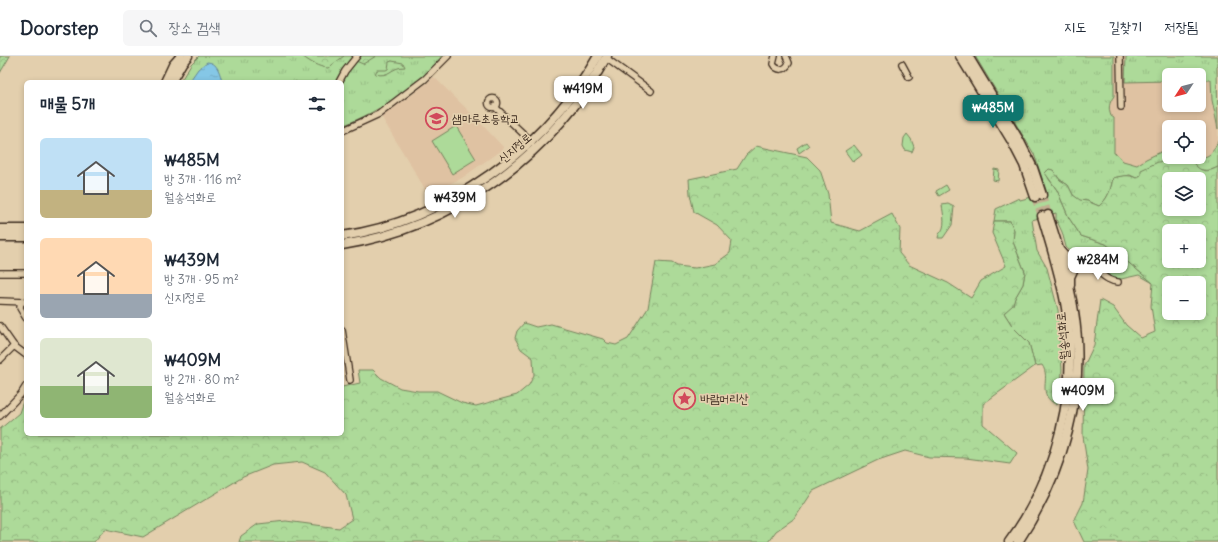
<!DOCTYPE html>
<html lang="ko">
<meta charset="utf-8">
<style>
:root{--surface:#fff;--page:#f6f6f7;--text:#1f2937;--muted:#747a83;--line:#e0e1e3;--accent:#0f766e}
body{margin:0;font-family:Delius,"Poor Story",sans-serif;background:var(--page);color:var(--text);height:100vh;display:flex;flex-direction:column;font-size:15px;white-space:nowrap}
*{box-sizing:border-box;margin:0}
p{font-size:13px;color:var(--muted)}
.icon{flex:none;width:22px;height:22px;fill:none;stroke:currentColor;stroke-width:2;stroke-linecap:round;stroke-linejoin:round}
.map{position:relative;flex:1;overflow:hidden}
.drawer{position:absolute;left:24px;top:24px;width:320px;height:356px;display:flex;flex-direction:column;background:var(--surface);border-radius:6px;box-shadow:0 2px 6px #0003}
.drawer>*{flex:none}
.needle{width:26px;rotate:234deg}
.buttons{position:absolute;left:1162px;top:12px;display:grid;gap:8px}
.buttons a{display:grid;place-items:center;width:44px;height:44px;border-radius:6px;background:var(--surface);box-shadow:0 2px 6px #0003;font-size:20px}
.price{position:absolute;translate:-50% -34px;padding:0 9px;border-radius:8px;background:#fff;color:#222;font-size:13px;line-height:26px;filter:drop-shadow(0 1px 2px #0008)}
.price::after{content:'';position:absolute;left:50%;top:24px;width:12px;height:9px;margin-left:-6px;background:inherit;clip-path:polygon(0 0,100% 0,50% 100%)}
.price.active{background:var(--accent);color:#fff}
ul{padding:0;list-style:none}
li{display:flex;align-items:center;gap:12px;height:100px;padding:0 16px}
li span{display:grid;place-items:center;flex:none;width:112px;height:80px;border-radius:6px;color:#555}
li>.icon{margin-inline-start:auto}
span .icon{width:48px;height:48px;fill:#fffc;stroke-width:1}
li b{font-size:17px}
h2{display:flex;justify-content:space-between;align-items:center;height:48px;padding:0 16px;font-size:17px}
header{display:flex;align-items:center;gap:24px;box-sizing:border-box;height:56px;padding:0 20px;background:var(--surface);border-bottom:1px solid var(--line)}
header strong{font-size:19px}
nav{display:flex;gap:22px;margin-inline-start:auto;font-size:14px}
.search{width:280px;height:36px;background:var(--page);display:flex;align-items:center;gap:10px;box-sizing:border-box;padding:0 14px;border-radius:6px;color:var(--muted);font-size:15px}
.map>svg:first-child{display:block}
.built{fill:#dfc2a2;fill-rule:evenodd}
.grass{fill:url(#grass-tufts);stroke:#74825c}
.forest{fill:url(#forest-crowns);stroke:#74825c;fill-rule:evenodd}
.pitch{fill:#adda99;stroke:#74825c}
.water{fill:url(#water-ripples);stroke:#678896}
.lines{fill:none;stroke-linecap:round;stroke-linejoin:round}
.secondary-tunnel{stroke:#c1ae90;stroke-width:8;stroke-dasharray:8 4;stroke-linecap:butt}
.street-casing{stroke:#3b2a1e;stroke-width:8}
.secondary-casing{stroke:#3b2a1e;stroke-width:11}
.street{stroke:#e3cfad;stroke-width:5.5}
.secondary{stroke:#e3cfad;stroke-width:8}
.labels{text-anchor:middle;stroke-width:3.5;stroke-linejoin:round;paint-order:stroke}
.poi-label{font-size:12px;fill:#3b2a1e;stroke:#e3cfad;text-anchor:start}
.street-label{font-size:12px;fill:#3b2a1e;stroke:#e3cfad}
</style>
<header>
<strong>Doorstep</strong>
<div class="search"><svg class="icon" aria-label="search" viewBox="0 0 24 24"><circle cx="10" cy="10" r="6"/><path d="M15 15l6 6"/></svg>장소 검색</div>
<nav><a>지도</a><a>길찾기</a><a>저장됨</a></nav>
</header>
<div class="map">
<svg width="1218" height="486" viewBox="0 0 1218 486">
<defs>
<pattern id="grass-tufts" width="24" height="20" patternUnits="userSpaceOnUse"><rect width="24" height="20" fill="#adda99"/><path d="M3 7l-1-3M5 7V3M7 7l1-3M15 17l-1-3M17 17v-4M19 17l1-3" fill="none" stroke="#96bb83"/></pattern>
<pattern id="forest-crowns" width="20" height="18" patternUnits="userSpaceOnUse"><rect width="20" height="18" fill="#adda99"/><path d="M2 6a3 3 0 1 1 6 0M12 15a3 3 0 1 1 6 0" fill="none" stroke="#96bb83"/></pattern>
<pattern id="water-ripples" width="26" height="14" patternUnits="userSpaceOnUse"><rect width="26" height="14" fill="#85c7e6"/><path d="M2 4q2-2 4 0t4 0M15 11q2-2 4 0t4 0" fill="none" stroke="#74abc5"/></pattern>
</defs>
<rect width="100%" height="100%" fill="#e3cfad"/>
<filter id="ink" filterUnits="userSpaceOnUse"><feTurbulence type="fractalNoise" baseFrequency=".025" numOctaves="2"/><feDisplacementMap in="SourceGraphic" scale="8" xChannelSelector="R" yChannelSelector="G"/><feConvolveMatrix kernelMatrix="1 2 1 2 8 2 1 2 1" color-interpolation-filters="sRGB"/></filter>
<g filter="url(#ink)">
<g class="built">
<path d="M 985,0 L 1218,0 L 1218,10 L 1217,11 L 1218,41 L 1218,111 L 1139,121 ZM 1169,19 L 1199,19 L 1199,49 L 1169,49 ZM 1169,71 L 1199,71 L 1199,101 L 1169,101 Z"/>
<path d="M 434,21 L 474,60 L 504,92 L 462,122 L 428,138 L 381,60 L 409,41 Z"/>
</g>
<g class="grass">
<path d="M 199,0 L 442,0 C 416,32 380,55 342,70 L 342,26 L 180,26 L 191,8 Z"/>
<path d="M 975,0 L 1114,0 L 1114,40 C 1109,47 1108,52 1111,60 L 1114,62 L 1114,97 L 1117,98 L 1123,105 L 1137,109 L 1146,103 L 1169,92 L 1169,101 C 1177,101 1202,103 1207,100 C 1212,98 1216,90 1218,85 L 1218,111 C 1210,115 1206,115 1198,113 L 1141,119 L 1136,122 L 1130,119 L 1113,122 C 1111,133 1108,143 1099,150 L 1087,145 L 1080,145 L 1073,139 L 1068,129 L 1060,124 L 1053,114 L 1048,122 L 1057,134 L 1069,162 L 1081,180 L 1106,188 L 1153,227 L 1139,219 L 1121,223 L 1113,223 L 1091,207 L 1076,205 L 1066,191 L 1062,176 L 1056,163 L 1056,157 L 1032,164 L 1037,195 L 1047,212 L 1058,254 L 1062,313 L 1061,335 L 1057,349 C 1035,338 1052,323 1042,309 L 1035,310 L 1029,287 L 1013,271 L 1004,257 L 1013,248 L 1015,242 L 1023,228 L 1025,216 L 1013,186 L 1014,174 L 1010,165 L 994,165 L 996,153 L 1019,142 L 1020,144 L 1047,137 L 1034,98 Z"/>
<path d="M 1126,0 L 1218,0 L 1218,10 L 1217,11 L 1218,73 L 1212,44 L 1211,24 L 1199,24 L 1199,19 L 1169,19 L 1169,25 L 1125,26 Z"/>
<path d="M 907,78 L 911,83 L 914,91 L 912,96 L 905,94 L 903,90 L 904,82 Z"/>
<path d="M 854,89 L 862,99 L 853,106 L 845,95 Z"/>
<path d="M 948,148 L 954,151 L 952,169 L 943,182 L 938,182 L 939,178 C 947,172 943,157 942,149 Z"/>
</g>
<g class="forest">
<path d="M 0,0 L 10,0 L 0,17 Z"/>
<path d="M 302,0 L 344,0 L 328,12 C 318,11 310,6 302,0 Z"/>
<path d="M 362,0 L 376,0 L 363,8 L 356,5 Z"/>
<path d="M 392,5 L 403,7 L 405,11 C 390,11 390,22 375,18 L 377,14 L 386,14 L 388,13 L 389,6 Z"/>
<path d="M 756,90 L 807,101 L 820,114 L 828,138 L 831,167 L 860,175 L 892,158 L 900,173 L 899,197 L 909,209 L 948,227 L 971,242 L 981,225 L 1006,210 L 992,177 L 994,165 L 1010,165 L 1014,174 L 1013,186 L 1025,216 L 1023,228 L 1015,242 L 1013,249 L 1004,257 L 1013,271 L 1029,287 L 1035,310 L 983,348 L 983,368 L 1017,397 L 1010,408 L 966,402 L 929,401 L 905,395 L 878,404 L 813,435 L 795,462 L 776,475 L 768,486 L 239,486 L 241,480 L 258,468 L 286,465 L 339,472 L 352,463 L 346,439 L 325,416 L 302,406 L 273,409 L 243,421 L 143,481 L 105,473 L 94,486 L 0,486 L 0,373 L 19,357 L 26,337 L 26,378 L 342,378 L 342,331 L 360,327 L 358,314 L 373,314 L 381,322 L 400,332 L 418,335 L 437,335 L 462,347 L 476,350 L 517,339 L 529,329 L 534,319 L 533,302 L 521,293 L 515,282 L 517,275 L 524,267 L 536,271 L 551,268 L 603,283 L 607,287 L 616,289 L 628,283 L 648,252 L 656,206 L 672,207 L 677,210 L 695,212 L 715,208 L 730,197 L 732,185 L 717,169 L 694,156 L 690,138 L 689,123 L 737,113 L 746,99 Z"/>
<path d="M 1191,104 C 1199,115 1205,118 1218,111 L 1218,486 L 1084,486 L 1074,465 L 1083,447 L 1088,414 L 1083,380 L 1084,310 L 1094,289 L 1100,244 L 1113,251 L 1126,269 L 1141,282 L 1155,276 L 1151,250 L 1153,227 L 1106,188 L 1081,180 L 1069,162 L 1057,134 L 1045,117 L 1049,113 L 1053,114 L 1060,124 L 1068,129 L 1073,139 L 1080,144 L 1087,145 L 1099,150 C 1108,143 1111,133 1113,122 C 1121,120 1129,118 1136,122 L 1141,119 L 1141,114 L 1158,106 ZM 1169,123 L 1199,123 L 1199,153 L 1169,153 ZM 1169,175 L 1199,175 L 1199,205 L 1169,205 ZM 1169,227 L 1199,227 L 1199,257 L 1169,257 Z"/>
</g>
<g class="pitch">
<path d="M 456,70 L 476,103 L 452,118 L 432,85 Z"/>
<path d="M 806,86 L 809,90 L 799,97 L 797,92 Z"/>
<path d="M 994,113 L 999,114 L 998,125 L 993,124 Z"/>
<path d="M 946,129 L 949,134 L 939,140 L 936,135 Z"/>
</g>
<path class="water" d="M 207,6 C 218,6 220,18 222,26 L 189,26 L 198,13 Z"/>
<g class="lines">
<g class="secondary-tunnel">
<path d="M 1042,139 L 1048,159"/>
<path d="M 1035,141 L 1042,160"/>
</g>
<defs>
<g id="street">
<path d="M 775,0 L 773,8 C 777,15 785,15 789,7 L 786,0"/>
<path d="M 1120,0 L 1121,51"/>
<path d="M 606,2 L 651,35"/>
<path d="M 902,8 L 909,21"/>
<path d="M 339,26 L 345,15 L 357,0"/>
<circle cx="493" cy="47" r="4.5"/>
<path d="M 495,51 L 532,86"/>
<path d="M 342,75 L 379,58 L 425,23 L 448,0"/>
<path d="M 1075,210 C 1097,204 1100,225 1118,226"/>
<path d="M 0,217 L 26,217"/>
<path d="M 0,245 L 26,246"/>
<path d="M 21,246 L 20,252 L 26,262"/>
<path d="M 0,270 L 14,290 L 26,299"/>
<path d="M 342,274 L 350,324"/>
<path d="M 0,304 L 14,290"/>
<path d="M 0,360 L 21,338 L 26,330"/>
</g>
<g id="secondary">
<path d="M 960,0 L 1011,84 L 1024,109 L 1035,141"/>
<path d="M 968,0 L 1019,84 L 1033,112 L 1042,139"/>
<path d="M 165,26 L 173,9 L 181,0"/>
<path d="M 171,26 L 182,7 L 188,0"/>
<path d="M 0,173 L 26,173"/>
<path d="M 342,180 C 447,165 546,91 598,0"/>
<path d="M 0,181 L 26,181"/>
<path d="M 342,189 C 453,172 553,98 607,0"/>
<path d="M 1060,195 L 1067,203 L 1075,210"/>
<path d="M 1070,229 L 1070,221 L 1075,210"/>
<path d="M 1009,486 C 1057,422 1079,331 1066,252 C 1061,221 1051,191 1042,160"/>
<path d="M 1018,486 C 1063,418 1087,337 1074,256 C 1069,223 1058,190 1048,159"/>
</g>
</defs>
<use href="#street" class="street-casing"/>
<use href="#secondary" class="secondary-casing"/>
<use href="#street" class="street"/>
<use href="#secondary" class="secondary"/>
</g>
</g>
<defs>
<symbol id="school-ring" viewBox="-11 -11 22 22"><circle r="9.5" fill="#e3cfad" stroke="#d1495b" stroke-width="1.5"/><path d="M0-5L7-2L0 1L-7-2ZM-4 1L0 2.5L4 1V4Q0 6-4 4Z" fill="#d1495b"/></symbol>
<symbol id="sight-ring" viewBox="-11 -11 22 22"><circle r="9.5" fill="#e3cfad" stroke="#d1495b" stroke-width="1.5"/><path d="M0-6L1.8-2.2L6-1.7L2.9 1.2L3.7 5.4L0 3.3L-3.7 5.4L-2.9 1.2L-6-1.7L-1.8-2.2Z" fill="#d1495b"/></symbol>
</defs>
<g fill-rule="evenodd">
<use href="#school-ring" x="424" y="50" width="25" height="25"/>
<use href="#sight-ring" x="672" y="330" width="25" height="25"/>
</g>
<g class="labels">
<g class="poi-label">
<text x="452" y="67">샘마루초등학교</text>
<text x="700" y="347">바람머리산</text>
</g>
<g class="street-label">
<text transform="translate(515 92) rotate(-40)" y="4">신지정로</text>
<text transform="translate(1063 280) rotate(-95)" y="4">월송석화로</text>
</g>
</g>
</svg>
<div class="buttons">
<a><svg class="needle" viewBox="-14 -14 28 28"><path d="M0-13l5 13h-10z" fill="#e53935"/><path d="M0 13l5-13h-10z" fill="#747a83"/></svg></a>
<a><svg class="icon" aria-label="locate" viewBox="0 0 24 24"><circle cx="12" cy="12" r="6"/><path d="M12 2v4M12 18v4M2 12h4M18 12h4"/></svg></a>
<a><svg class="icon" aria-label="layers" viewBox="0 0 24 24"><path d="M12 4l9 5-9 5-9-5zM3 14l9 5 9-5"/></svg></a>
<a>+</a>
<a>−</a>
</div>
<b class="price" style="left:583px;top:54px">₩419M</b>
<b class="price active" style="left:993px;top:73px">₩485M</b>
<b class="price" style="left:455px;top:163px">₩439M</b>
<b class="price" style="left:1098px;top:225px">₩284M</b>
<b class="price" style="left:1083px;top:356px">₩409M</b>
<section class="drawer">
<h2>매물 5개<svg class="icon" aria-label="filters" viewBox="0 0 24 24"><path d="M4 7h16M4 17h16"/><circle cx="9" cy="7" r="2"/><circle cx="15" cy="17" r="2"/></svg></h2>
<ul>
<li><span style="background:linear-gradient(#bfe0f5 65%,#c2b280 0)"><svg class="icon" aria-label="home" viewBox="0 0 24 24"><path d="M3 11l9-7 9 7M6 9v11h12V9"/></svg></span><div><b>₩485M</b><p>방 3개 · 116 m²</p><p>월송석화로</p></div></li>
<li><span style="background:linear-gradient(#ffd9b3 70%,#9aa5b1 0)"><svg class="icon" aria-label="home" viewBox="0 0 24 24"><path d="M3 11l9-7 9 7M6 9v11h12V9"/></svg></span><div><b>₩439M</b><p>방 3개 · 95 m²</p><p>신지정로</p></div></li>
<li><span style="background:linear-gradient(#dfe7d0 60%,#8fb573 0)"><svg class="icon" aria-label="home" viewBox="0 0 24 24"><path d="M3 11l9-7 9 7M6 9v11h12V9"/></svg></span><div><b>₩409M</b><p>방 2개 · 80 m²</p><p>월송석화로</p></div></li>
</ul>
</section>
</div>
